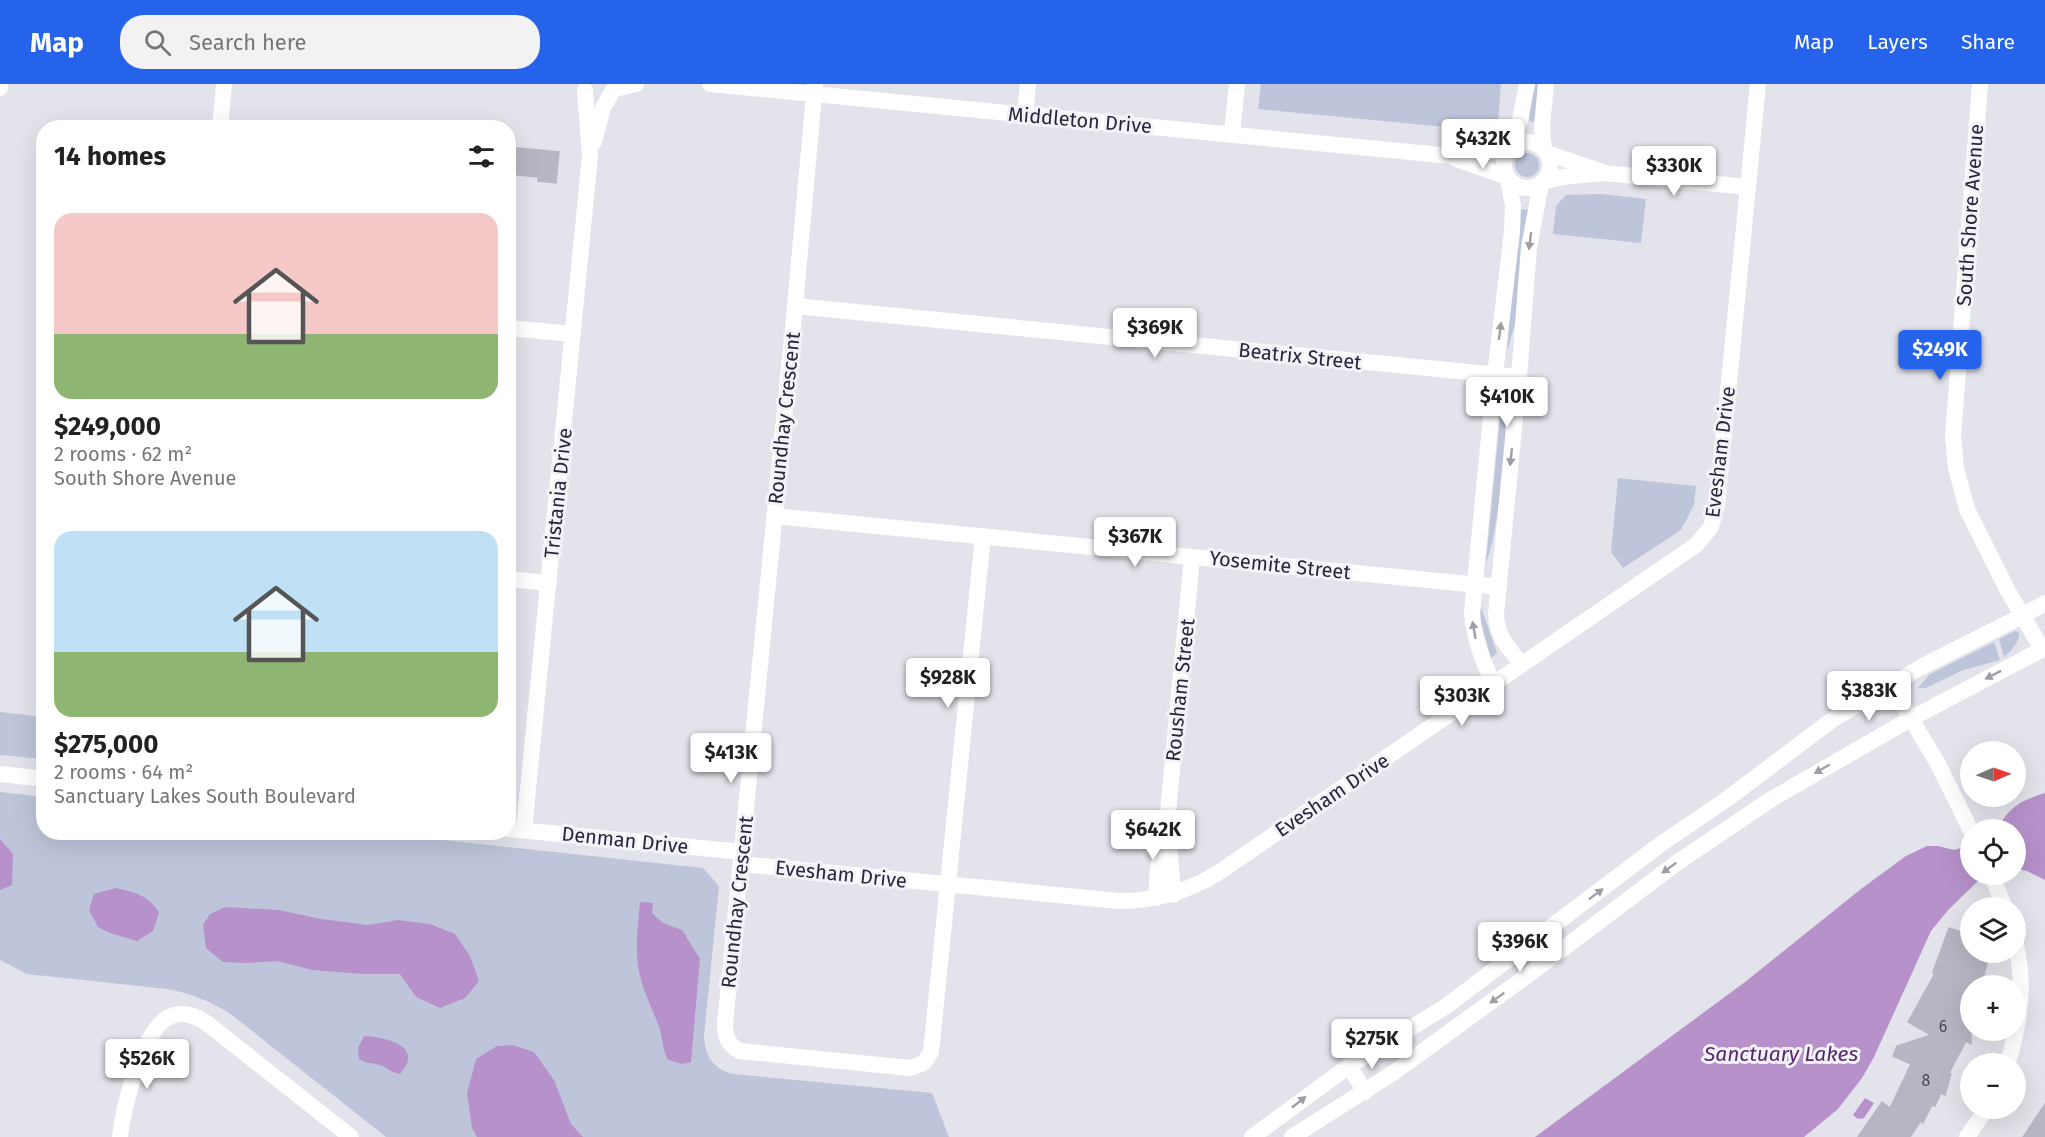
<!DOCTYPE html>
<meta charset="utf-8">
<style>
:root{--surface:#fff;--page:#f2f2f2;--text:#222;--muted:#767676;--accent:#2563eb}
body{margin:0;font-family:"Fira Sans",sans-serif;background:var(--page);color:var(--text);height:100vh;display:flex;flex-direction:column;font-size:22px;white-space:nowrap}
*{box-sizing:border-box;margin:0}
p{font-size:20px;color:var(--muted)}
.icon{flex:none;width:33px;height:33px;fill:none;stroke:currentColor;stroke-width:2;stroke-linecap:round;stroke-linejoin:round}
.map{position:relative;flex:1;overflow:hidden}
.drawer{position:absolute;left:36px;top:36px;width:480px;height:720px;display:flex;flex-direction:column;background:var(--surface);border-radius:24px;box-shadow:0 6px 24px #0002}
.drawer>*{flex:none}
.needle{width:39px;rotate:88deg}
.controls{position:absolute;left:1960px;top:657px;display:grid;gap:12px}
.controls a{display:grid;place-items:center;width:66px;height:66px;border-radius:50%;background:var(--surface);box-shadow:0 6px 24px #0002;font-size:30px}
.price{position:absolute;translate:-50% -51px;padding:0 14px;border-radius:6px;background:#fff;color:#222;font-size:20px;line-height:39px;filter:drop-shadow(0 2px 3px #0008)}
.price::after{content:'';position:absolute;left:50%;top:36px;width:18px;height:14px;margin-left:-9px;background:inherit;clip-path:polygon(0 0,100% 0,50% 100%)}
.price.selected{background:var(--accent);color:#fff}
ul{padding:0;list-style:none}
li{display:grid;align-content:center;gap:12px;height:318px;padding:0 18px}
li span{display:grid;place-items:center;height:186px;border-radius:18px;color:#555}
li>.icon{margin-inline-start:auto}
span .icon{width:108px;height:108px;fill:#fffc;stroke-width:1}
li b{font-size:26px}
h2{display:flex;justify-content:space-between;align-items:center;height:72px;padding:0 18px;font-size:26px}
header{display:flex;align-items:center;gap:36px;box-sizing:border-box;height:84px;padding:0 30px;background:var(--accent);color:#fff}
header strong{font-size:28px}
nav{display:flex;gap:33px;margin-inline-start:auto;font-size:21px}
.search{width:420px;height:54px;background:var(--page);display:flex;align-items:center;gap:15px;box-sizing:border-box;padding:0 21px;border-radius:24px;color:var(--muted);font-size:22px}
.map>svg:first-child{display:block}
.green{fill:#bec5da}
.water{fill:#b691ca}
.building{fill:#b7b5c2;stroke:#b7b6c4;stroke-width:1.5}
.lines{fill:none;stroke-linecap:round;stroke-linejoin:round}
.minor{stroke:#fff;stroke-width:16}
.tertiary{stroke:#fff;stroke-width:16}
.oneway{fill:#9f9da6}
.labels{text-anchor:middle;stroke-width:6;stroke-linejoin:round;paint-order:stroke}
.number-label{font-size:16px;fill:#4c495c}
.street-label{font-size:20px;fill:#29253a;stroke:#f3f3f8}
.water-label{font-size:21px;font-style:italic;fill:#56266f;stroke:#f3f3f8}
</style>
<header>
<strong>Map</strong>
<div class="search"><svg class="icon" aria-label="search" viewBox="0 0 24 24"><circle cx="10" cy="10" r="6"/><path d="M15 15l6 6"/></svg>Search here</div>
<nav><a>Map</a><a>Layers</a><a>Share</a></nav>
</header>
<div class="map">
<svg width="2045" height="1053" viewBox="0 0 2045 1053">
<rect width="100%" height="100%" fill="#e3e3eb"/>
<g class="green">
<path d="M 1261,0 L 1501,0 L 1498,39 L 1488,47 L 1258,25 Z"/>
<path d="M 1533,0 L 1540,0 L 1537,39 L 1529,37 Z"/>
<circle cx="1527" cy="81" r="12"/>
<path d="M 1601,110 L 1646,115 L 1641,159 L 1553,150 L 1556,122 L 1566,111 Z"/>
<path d="M 1518,125 L 1528,126 L 1516,236 L 1507,268 Z"/>
<path d="M 1502,313 C 1512,333 1497,457 1486,478 Z"/>
<path d="M 1618,394 L 1696,402 L 1694,421 L 1681,446 L 1623,484 L 1611,468 Z"/>
<path d="M 1481,523 L 1497,569 L 1491,574 L 1480,535 Z"/>
<path d="M 2015,547 L 2019,548 C 2020,558 2011,567 2004,573 L 1999,555 Z"/>
<path d="M 1994,558 L 2000,576 L 1963,586 L 1926,604 L 1918,604 L 1930,590 Z"/>
<path d="M 0,628 L 43,633 L 43,675 L 0,671 Z"/>
<path d="M 0,708 L 43,713 L 44,748 L 368,748 L 703,784 L 719,802 L 704,952 C 705,972 714,986 734,990 L 932,1009 L 949,1053 L 386,1053 L 232,931 C 212,918 191,909 167,905 L 27,890 L 0,876 Z"/>
</g>
<g class="water">
<path d="M 2045,709 L 2045,796 L 2027,787 L 2016,785 L 2016,746 L 1998,745 C 2008,723 2022,716 2045,709 Z"/>
<path d="M 0,755 L 13,770 L 12,801 L 0,806 Z"/>
<path d="M 1971,761 L 1971,790 L 1995,791 L 1978,797 L 1948,826 L 1931,847 L 1874,973 L 1862,994 L 1838,1025 L 1804,1053 L 1535,1053 L 1745,898 L 1861,805 L 1906,772 L 1927,762 L 1938,762 L 1954,766 Z"/>
<path d="M 116,804 C 134,808 150,812 159,829 L 153,847 L 137,857 L 110,849 L 98,843 L 89,826 L 94,810 Z"/>
<path d="M 640,818 L 653,819 L 652,829 L 663,839 L 682,846 L 700,875 L 691,978 L 682,980 L 668,976 C 662,965 663,952 658,940 C 652,924 644,909 640,892 C 634,869 638,842 640,818 Z"/>
<path d="M 225,823 L 279,826 L 321,835 L 368,841 L 398,836 L 430,840 L 455,850 L 470,872 L 479,897 L 465,914 L 440,924 L 416,913 L 400,890 L 362,890 L 312,886 L 277,877 L 247,879 L 223,878 L 206,864 L 203,841 L 210,830 Z"/>
<path d="M 364,952 C 385,953 426,962 400,990 C 390,988 388,984 380,981 C 371,978 369,981 359,975 L 358,964 Z"/>
<path d="M 512,961 L 534,968 L 554,996 L 571,1040 L 583,1053 L 477,1053 L 472,1044 L 467,1009 L 476,975 L 497,962 Z"/>
<path d="M 1865,1014 L 1874,1019 L 1864,1034 L 1858,1035 L 1853,1031 Z"/>
</g>
<g class="building">
<path d="M 508,63 L 559,68 L 556,99 L 538,97 L 538,93 L 508,90 Z"/>
<path d="M 1949,844 L 1971,851 L 1971,868 L 1990,868 L 1984,891 L 1982,891 L 1979,902 L 1971,902 L 1971,960 L 1966,957 L 1949,989 L 1951,990 L 1945,1011 L 1941,1009 L 1935,1022 L 1932,1021 L 1923,1039 L 1921,1037 L 1910,1053 L 1858,1053 L 1882,1018 L 1890,1024 L 1911,980 L 1893,972 L 1897,962 L 1931,951 L 1908,938 L 1934,891 L 1933,888 Z"/>
<path d="M 2045,1020 L 2045,1053 L 2023,1053 Z"/>
</g>
<g class="lines">
<g class="minor">
<path d="M 710,0 L 1451,72 L 1510,65"/>
<path d="M 815,0 L 795,222 L 725,940 C 725,953 728,961 740,967 L 910,984 L 924,979 L 931,968 L 983,452"/>
<path d="M 1980,0 L 1953,353 L 1956,384 L 1967,425 L 2008,507 L 2042,565"/>
<path d="M 0,4 L 0,0"/>
<path d="M 615,5 L 636,0"/>
<path d="M 1025,31 L 1028,0"/>
<path d="M 220,44 L 224,0"/>
<path d="M 1232,50 L 1237,0"/>
<circle cx="1527" cy="81" r="23"/>
<path d="M 594,58 L 603,24 L 613,6"/>
<path d="M 1515,61 L 1527,0"/>
<path d="M 1544,66 L 1542,42 L 1546,0"/>
<path d="M 1547,69 L 1600,87"/>
<path d="M 1454,74 L 1507,93"/>
<path d="M 1543,98 L 1562,93 L 1603,89 L 1748,103"/>
<path d="M 795,222 L 1519,293"/>
<path d="M 508,244 L 573,250"/>
<path d="M 774,432 L 1499,503"/>
<path d="M 508,495 L 549,499"/>
<path d="M 1522,580 C 1508,564 1497,553 1496,530 L 1519,293 L 1529,163 L 1541,100"/>
<path d="M 1494,600 C 1482,577 1474,555 1472,529 L 1495,291 L 1512,148 L 1513,122 L 1508,95"/>
<path d="M 1891,601 L 1938,680 L 1971,747"/>
<path d="M 0,690 L 44,695"/>
<path d="M 508,745 L 742,768"/>
<path d="M 524,746 L 590,72 L 585,6"/>
<path d="M 1169,758 L 1173,811"/>
<path d="M 741,780 L 1119,817 C 1156,817 1187,808 1218,789 L 1696,461 L 1711,443 L 1717,421 L 1758,0"/>
<path d="M 1991,790 L 2005,824"/>
<path d="M 1156,814 L 1158,784 L 1167,739 L 1192,473"/>
<path d="M 2007,980 C 2020,942 2025,900 2016,861"/>
<path d="M 120,1053 C 123,1025 142,946 169,933 C 183,926 196,932 208,940 L 351,1053"/>
<path d="M 1967,1053 L 1987,1024"/>
</g>
<g class="tertiary">
<path d="M 1349,982 L 1365,1008"/>
<path d="M 1252,1053 L 1349,982 L 1445,923 L 1661,760 L 1727,715 L 1832,636 L 1921,583 L 2022,532 L 2045,519"/>
<path d="M 1292,1053 L 1393,989 L 1528,891 L 1678,778 L 1770,716 L 1912,634 L 2045,564"/>
</g>
</g>
<defs><path id="oneway-solid" d="M-6-.8H1V-3.2L6.5 0L1 3.2V.8H-6Z" transform="scale(1.5)"/></defs>
<g class="oneway">
<use href="#oneway-solid" transform="translate(1530 157) rotate(97)"/>
<use href="#oneway-solid" transform="translate(1500 247) rotate(-83)"/>
<use href="#oneway-solid" transform="translate(1511 373) rotate(96)"/>
<use href="#oneway-solid" transform="translate(1474 546) rotate(-100)"/>
<use href="#oneway-solid" transform="translate(1993 591) rotate(153)"/>
<use href="#oneway-solid" transform="translate(1822 685) rotate(150)"/>
<use href="#oneway-solid" transform="translate(1669 784) rotate(144)"/>
<use href="#oneway-solid" transform="translate(1596 810) rotate(-37)"/>
<use href="#oneway-solid" transform="translate(1497 914) rotate(144)"/>
<use href="#oneway-solid" transform="translate(1299 1018) rotate(-38)"/>
</g>
<g class="labels">
<g class="number-label">
<text x="1943" y="948">6</text>
<text x="1926" y="1002">8</text>
</g>
<g class="street-label">
<text transform="translate(1080 36) rotate(5)" y="7">Middleton Drive</text>
<text transform="translate(1970 131) rotate(-86)" y="7">South Shore Avenue</text>
<text transform="translate(1300 272) rotate(6)" y="7">Beatrix Street</text>
<text transform="translate(784 334) rotate(-84)" y="7">Roundhay Crescent</text>
<text transform="translate(1720 368) rotate(-83)" y="7">Evesham Drive</text>
<text transform="translate(558 409) rotate(-84)" y="7">Tristania Drive</text>
<text transform="translate(1280 481) rotate(6)" y="7">Yosemite Street</text>
<text transform="translate(1180 606) rotate(-84)" y="7">Rousham Street</text>
<text transform="translate(1332 711) rotate(-34)" y="7">Evesham Drive</text>
<text transform="translate(625 756) rotate(6)" y="7">Denman Drive</text>
<text transform="translate(841 790) rotate(6)" y="7">Evesham Drive</text>
<text transform="translate(737 818) rotate(-84)" y="7">Roundhay Crescent</text>
</g>
<g class="water-label">
<text x="1781" y="977">Sanctuary Lakes</text>
</g>
</g>
</svg>
<div class="controls">
<a><svg class="needle" viewBox="-14 -14 28 28"><path d="M0-13l5 13h-10z" fill="#e53935"/><path d="M0 13l5-13h-10z" fill="#767676"/></svg></a>
<a><svg class="icon" aria-label="locate" viewBox="0 0 24 24"><circle cx="12" cy="12" r="6"/><path d="M12 2v4M12 18v4M2 12h4M18 12h4"/></svg></a>
<a><svg class="icon" aria-label="layers" viewBox="0 0 24 24"><path d="M12 4l9 5-9 5-9-5zM3 14l9 5 9-5"/></svg></a>
<a>+</a>
<a>−</a>
</div>
<b class="price" style="left:1483px;top:86px">$432K</b>
<b class="price" style="left:1674px;top:113px">$330K</b>
<b class="price" style="left:1155px;top:275px">$369K</b>
<b class="price selected" style="left:1940px;top:297px">$249K</b>
<b class="price" style="left:1507px;top:344px">$410K</b>
<b class="price" style="left:1135px;top:484px">$367K</b>
<b class="price" style="left:948px;top:625px">$928K</b>
<b class="price" style="left:1869px;top:638px">$383K</b>
<b class="price" style="left:1462px;top:643px">$303K</b>
<b class="price" style="left:731px;top:700px">$413K</b>
<b class="price" style="left:1153px;top:777px">$642K</b>
<b class="price" style="left:1520px;top:889px">$396K</b>
<b class="price" style="left:1372px;top:986px">$275K</b>
<b class="price" style="left:147px;top:1006px">$526K</b>
<section class="drawer">
<h2>14 homes<svg class="icon" aria-label="filters" viewBox="0 0 24 24"><path d="M4 7h16M4 17h16"/><circle cx="9" cy="7" r="2"/><circle cx="15" cy="17" r="2"/></svg></h2>
<ul>
<li><span style="background:linear-gradient(#f6c9c9 65%,#8fb573 0)"><svg class="icon" aria-label="home" viewBox="0 0 24 24"><path d="M3 11l9-7 9 7M6 9v11h12V9"/></svg></span><div><b>$249,000</b><p>2 rooms · 62 m²</p><p>South Shore Avenue</p></div></li>
<li><span style="background:linear-gradient(#bfe0f5 65%,#8fb573 0)"><svg class="icon" aria-label="home" viewBox="0 0 24 24"><path d="M3 11l9-7 9 7M6 9v11h12V9"/></svg></span><div><b>$275,000</b><p>2 rooms · 64 m²</p><p>Sanctuary Lakes South Boulevard</p></div></li>
</ul>
</section>
</div>
